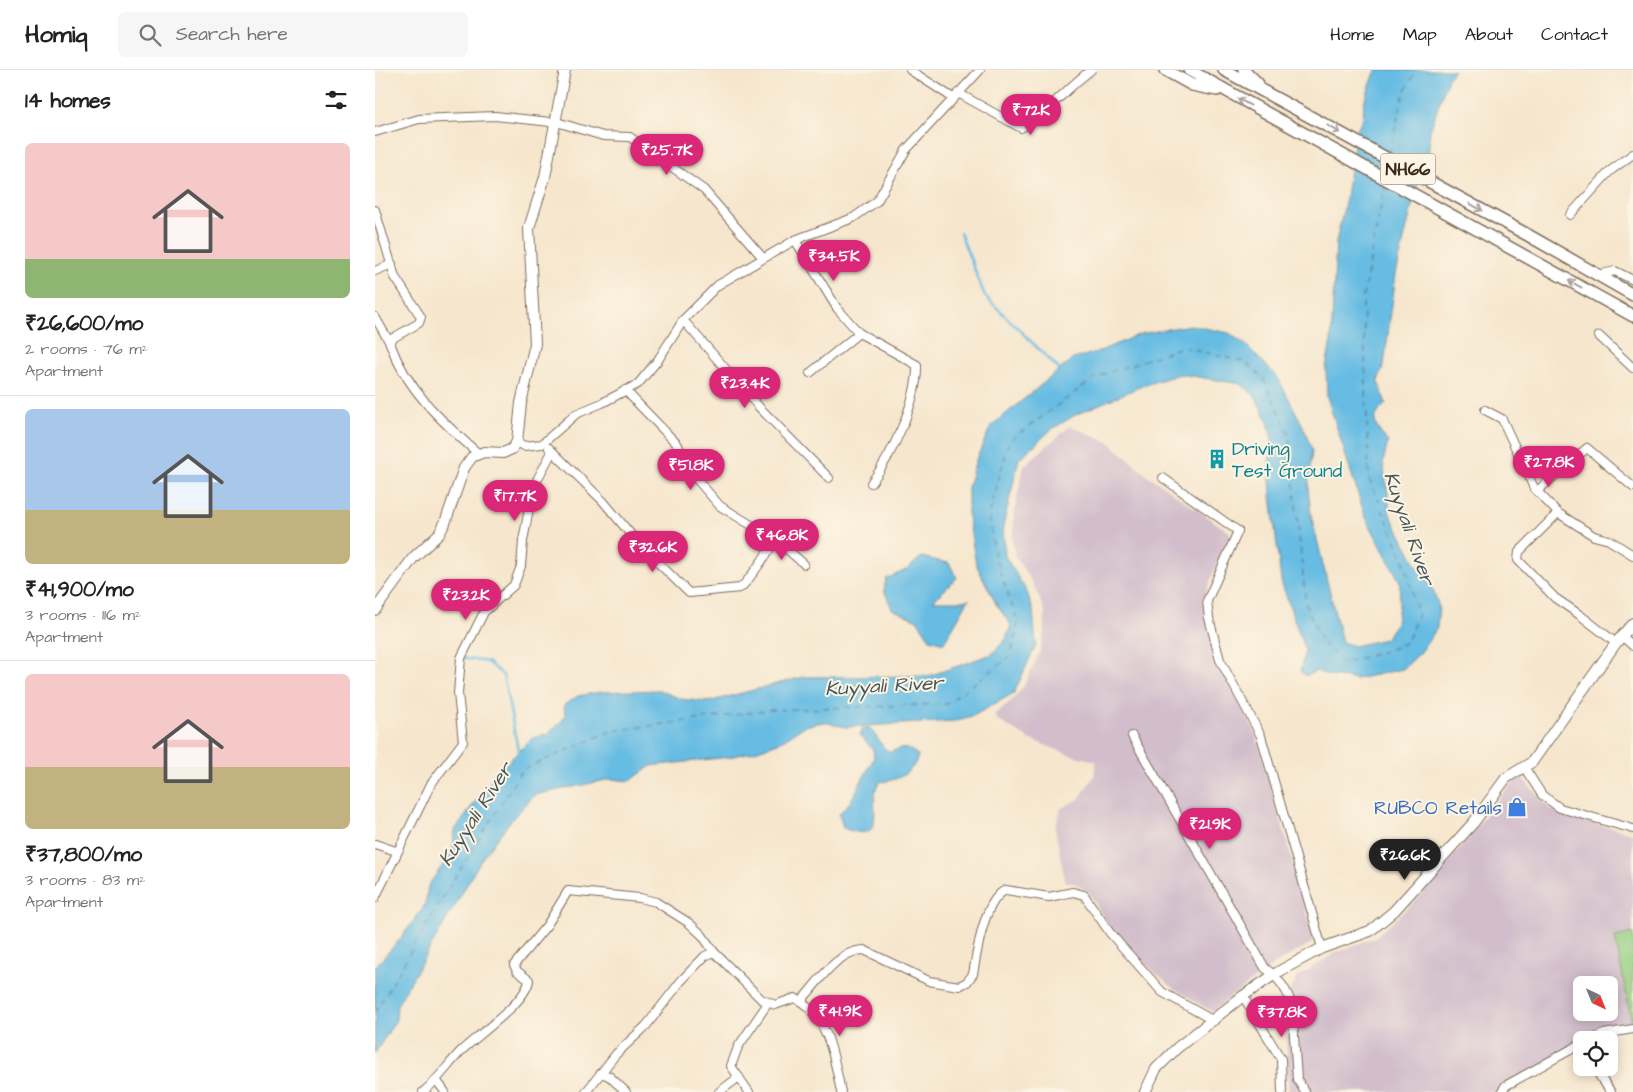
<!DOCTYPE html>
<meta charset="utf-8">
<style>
:root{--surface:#fff;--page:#f6f6f6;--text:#222;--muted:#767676;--line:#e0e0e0;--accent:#db2777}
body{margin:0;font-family:"Architects Daughter",sans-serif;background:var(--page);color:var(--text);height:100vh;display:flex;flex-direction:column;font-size:19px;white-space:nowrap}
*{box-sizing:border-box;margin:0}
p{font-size:16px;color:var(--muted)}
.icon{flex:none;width:28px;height:28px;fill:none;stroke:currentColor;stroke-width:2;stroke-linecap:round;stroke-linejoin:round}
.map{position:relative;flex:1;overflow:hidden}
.panel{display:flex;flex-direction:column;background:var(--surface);width:375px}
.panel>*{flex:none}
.needle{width:32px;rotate:137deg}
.fabs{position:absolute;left:1198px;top:906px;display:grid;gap:10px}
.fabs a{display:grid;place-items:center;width:45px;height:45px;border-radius:8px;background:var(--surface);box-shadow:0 2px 12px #0003;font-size:25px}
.price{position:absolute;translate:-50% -42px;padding:0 11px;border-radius:18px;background:var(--accent);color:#fff;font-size:16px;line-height:32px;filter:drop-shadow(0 1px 2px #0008)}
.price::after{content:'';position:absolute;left:50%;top:30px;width:15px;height:11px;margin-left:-8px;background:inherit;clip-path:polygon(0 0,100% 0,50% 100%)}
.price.active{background:#222;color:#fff}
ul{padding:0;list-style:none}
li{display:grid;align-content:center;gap:10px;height:265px;padding:0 25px}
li+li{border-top:1px solid var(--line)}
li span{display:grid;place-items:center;height:155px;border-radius:8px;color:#555}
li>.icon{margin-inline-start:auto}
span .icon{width:90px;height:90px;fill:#fffc;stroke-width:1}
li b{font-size:21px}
h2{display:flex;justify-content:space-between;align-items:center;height:60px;padding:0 25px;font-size:21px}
header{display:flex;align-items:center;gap:30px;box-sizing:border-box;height:70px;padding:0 25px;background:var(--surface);border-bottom:1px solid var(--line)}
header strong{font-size:24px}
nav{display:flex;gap:28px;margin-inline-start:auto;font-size:18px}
.search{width:350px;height:45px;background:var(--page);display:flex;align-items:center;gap:12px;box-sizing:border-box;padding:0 18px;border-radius:8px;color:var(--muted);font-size:19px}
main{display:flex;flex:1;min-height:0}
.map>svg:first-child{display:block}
.industrial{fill:#d1bdcb;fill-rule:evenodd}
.green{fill:#94ce82;stroke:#687c50}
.water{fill:#66bce3;stroke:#507380}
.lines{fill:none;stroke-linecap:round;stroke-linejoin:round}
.stream{stroke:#66bce3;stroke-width:2.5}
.ferry{stroke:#485659;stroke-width:1;stroke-dasharray:6 5;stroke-linecap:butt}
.minor-casing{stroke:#7c6c5b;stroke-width:10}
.major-casing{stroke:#7c6c5b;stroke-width:12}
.highway-casing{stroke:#7c6c5b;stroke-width:14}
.minor{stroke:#fff;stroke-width:8}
.major{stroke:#fff;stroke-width:10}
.highway{stroke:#fff;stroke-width:11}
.oneway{stroke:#a79f9a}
.labels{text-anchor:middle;stroke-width:4;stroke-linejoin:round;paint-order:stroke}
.shield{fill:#fcf5e5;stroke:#75675a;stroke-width:1}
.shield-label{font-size:18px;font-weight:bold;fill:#3b2a1e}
.culture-label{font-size:19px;fill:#0d838f;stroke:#fcf5e5;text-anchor:start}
.shop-label{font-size:19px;fill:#366cbe;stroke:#fcf5e5;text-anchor:end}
.water-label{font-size:20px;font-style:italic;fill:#485659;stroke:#fcf5e5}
</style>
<header>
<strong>Homiq</strong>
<div class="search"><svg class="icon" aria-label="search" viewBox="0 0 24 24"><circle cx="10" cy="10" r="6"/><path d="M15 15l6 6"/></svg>Search here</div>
<nav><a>Home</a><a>Map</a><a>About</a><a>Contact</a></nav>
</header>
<main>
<section class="panel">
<h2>14 homes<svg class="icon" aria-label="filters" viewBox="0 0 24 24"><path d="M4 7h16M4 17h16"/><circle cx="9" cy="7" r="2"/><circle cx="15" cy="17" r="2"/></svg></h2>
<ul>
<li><span style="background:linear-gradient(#f6c9c9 75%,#8fb573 0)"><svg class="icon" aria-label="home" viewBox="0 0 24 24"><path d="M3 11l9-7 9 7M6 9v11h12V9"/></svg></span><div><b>₹26,600/mo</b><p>2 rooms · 76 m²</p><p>Apartment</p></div></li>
<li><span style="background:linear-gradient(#a9c7e8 65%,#c2b280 0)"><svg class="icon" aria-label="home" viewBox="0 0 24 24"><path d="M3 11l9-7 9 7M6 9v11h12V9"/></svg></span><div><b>₹41,900/mo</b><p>3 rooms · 116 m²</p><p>Apartment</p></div></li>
<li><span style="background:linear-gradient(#f6c9c9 60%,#c2b280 0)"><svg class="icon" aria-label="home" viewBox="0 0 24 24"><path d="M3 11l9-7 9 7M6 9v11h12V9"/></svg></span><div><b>₹37,800/mo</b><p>3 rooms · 83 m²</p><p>Apartment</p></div></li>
</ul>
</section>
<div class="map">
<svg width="1258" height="1022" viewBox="0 0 1258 1022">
<rect width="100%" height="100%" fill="#fcf5e5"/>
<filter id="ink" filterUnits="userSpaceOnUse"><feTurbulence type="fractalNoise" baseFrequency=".02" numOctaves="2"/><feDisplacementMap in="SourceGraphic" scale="10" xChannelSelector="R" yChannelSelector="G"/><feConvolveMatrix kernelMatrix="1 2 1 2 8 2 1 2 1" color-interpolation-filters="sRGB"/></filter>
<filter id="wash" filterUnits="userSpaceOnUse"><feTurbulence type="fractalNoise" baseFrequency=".0096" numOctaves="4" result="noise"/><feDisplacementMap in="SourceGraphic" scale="20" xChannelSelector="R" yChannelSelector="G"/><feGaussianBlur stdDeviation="1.12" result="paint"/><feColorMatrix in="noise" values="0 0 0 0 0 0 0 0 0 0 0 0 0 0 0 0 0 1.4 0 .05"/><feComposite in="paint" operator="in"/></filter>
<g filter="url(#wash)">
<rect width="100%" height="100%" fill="#f6e6cd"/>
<g class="industrial">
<path d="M 695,356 L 734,372 L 772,405 L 854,462 L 856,466 L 841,495 L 829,529 L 835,567 L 840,586 L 879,660 L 887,684 L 940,871 L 898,895 L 837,942 L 800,919 L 764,890 L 733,856 L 715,824 L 702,814 L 690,811 L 680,758 L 686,738 L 704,729 L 719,706 L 721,691 L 696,685 L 654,669 L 624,651 L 619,645 L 637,630 L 649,616 L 665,581 L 669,562 L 670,541 L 657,512 L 640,487 L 637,470 L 641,432 L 649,396 Z"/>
<path d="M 1144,704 L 1174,738 L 1195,747 L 1258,763 L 1258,954 L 1236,957 L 1213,965 L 1179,993 L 1153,1010 L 1138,1022 L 914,1022 L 909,926 L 919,915 L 922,907 L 960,883 L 1000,867 L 1038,833 L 1059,810 ZM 1206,915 L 1234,915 L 1234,942 L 1206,942 Z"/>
</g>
<path class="green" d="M 1258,863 L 1258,953 L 1257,953 L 1240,867 Z"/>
<g class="water">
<path d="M 1001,0 L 1079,0 L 1073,8 L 1055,61 L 1053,90 L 1041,119 L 1021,204 L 1009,295 L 1003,311 L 1011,334 C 994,349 999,356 1013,372 L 1008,393 L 1014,430 L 1014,442 L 1042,496 L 1058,520 L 1064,537 L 1062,558 L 1046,582 L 1028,599 L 981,609 L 954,606 L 942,601 L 931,606 L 925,601 L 930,581 L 906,511 L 896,425 L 894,394 L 897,368 L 893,352 L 880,326 L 866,314 L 805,304 L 767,316 L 702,344 L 677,359 L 644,389 L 628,456 L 630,486 L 652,522 L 658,540 L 661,575 L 639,623 L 600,645 L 580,651 L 471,657 L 448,652 L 430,656 L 403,673 L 380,681 L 354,687 L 276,696 L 255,711 L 236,709 L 160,725 L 137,749 L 109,785 L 22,935 L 21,950 L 0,983 L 0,897 L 26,868 L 50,835 L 53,816 L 77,782 L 80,760 L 120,705 L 157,668 L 173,664 L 185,653 L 190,646 L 189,635 L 203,626 L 226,622 L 284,620 L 306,629 L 333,632 L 428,607 L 554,606 L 617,584 L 631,569 L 636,555 L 621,534 L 601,494 L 593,446 L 593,417 L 601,390 L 616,356 L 698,289 L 725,281 L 765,264 L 815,255 L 854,263 L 871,275 L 903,308 L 928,356 L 937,380 L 933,418 L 936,445 L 967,572 L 979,576 L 1010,569 L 1021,554 L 1024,535 L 1025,512 L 990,446 L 952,327 L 951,298 L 956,271 L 961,172 L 970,133 L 981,62 L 988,48 L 989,32 Z"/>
<path d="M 546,487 L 574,493 L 582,508 L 558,531 L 588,531 L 594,529 L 569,573 L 555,569 L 542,550 L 517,539 L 509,520 L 511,509 L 533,499 Z"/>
<path d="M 488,658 L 495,658 L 510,679 L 515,682 C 527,677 533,677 543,685 C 540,702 522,711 505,712 C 489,727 519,778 468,758 L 464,744 L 475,732 L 499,688 L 498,680 L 485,665 Z"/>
</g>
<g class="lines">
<g class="stream">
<path d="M 585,163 L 610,226 L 687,302"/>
<path d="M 87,588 L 112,592 L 128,605 L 144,685"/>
</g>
<g class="ferry">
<path d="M 1014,84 L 1029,23 L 1041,0"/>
<path d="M 1011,104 L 1013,96"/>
<path d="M 0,942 L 71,822 L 147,700 L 236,661 L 396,640 L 571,634 L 636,586 L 643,553 L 620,487 L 614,446 L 634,371 L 721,307 L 807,277 L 870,292 L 889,309 L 914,364 L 931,536 L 947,572 L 968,593 L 1011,581 L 1032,572 L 1043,544 L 1028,487 L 994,409 L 988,227 L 1010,115"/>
</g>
</g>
</g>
<g filter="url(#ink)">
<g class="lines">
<defs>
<g id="minor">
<path d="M 535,0 L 578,28"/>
<path d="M 583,23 L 646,58 C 672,43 692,18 716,0"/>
<path d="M 0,62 L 44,49 L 120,46 L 185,53 L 228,66 L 255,67 L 329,120 L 388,188"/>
<path d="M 0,140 L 20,207 L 46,247 L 44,253 L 18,268 L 15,273 C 31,319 68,353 104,384"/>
<path d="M 1195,145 L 1235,101 L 1258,84"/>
<path d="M 420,170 L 462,238 L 484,263 L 542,295 C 543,330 517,385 496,413"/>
<path d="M 0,201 L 17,194"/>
<path d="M 1223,205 L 1240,201 L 1258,210"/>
<path d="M 0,247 L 15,273"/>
<path d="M 308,250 L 383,336 L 454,408"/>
<path d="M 1224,266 L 1258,298"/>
<path d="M 435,303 L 484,263"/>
<path d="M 250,320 L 303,375 L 311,397 L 345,436 L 404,472"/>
<path d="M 1110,340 L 1127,349 L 1159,418 L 1183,443 L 1219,466 L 1234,470 L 1258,485"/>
<path d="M 142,372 L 149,376 L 167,374 L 201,344 L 227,333 L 263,314 L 283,290 L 309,249 L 343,215 L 420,170 L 478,148 L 502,131 L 531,80 L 605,0"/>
<path d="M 174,378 L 228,431 L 263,473 L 314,523 L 365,518 C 375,511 392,482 401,470 L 429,494"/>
<path d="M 788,408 L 863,461 L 832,531 L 834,548 L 845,590 L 886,666 L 947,878"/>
<path d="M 1162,421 L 1212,378 L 1258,417"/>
<path d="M 1183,443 L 1144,482 L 1143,490 L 1180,528 L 1205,545 L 1241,573"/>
<path d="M 1247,566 L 1258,576"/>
<path d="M 757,666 L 890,898 C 904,908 913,920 917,937 L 922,1009 L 930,1022"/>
<path d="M 1149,697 L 1167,725 L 1185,738 L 1258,759"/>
<path d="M 0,774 L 21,781"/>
<path d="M 0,828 L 56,714 L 88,672 L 83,623 L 86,588 L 109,542 L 139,515 L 146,496 L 148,471 L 156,428 L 163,408 L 177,382"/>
<path d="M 868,926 L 906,989 L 907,1022"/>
<path d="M 426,931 C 444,912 461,881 489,880 L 554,911 L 584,916 L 592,912 L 598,904 C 602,882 609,829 631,820 L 674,827 L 698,822 L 709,825 L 735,863 L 787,922 L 839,951"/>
<path d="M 1215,970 L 1229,964 L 1258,959"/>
<path d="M 1219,998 L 1236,1022"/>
<path d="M 226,1003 L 234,1006 L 251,1022"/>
<path d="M 62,1011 L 70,1022"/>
<path d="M 48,1022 C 63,1010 72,996 85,982 C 101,966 152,932 154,910 L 142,901 L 139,895 L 172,855 L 193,821 L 265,828 L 281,832 L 314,853 L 327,865 L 339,882"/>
<path d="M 211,1022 L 241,984 L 271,956 L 306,911 L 330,886 L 339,882 L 386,929 L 400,935 L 420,928 C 454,946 459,988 466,1022"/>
<path d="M 344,1022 L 364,1007"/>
<path d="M 374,1022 L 356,996 L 363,977 L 393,933"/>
<path d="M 1127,1022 L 1130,1016 L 1206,974"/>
</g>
<g id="major">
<path d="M 0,540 L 38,488 L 64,464 L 70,453 L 89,398 L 97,387 L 109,382 L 128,383 L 137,379 L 142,372 L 146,333 L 160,274 L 154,158 L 170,107 L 190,0"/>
<path d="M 770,1022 L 781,999 L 802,978 L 868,926 L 903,902 L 947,878 L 995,861 L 1019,841 L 1099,752 L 1131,708 L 1157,692 L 1241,573 L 1258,553"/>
</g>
<g id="highway">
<path d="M 790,0 L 817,15 L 842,20"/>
<path d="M 814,0 L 1258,246"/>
<path d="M 849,0 L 1151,164 L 1258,225"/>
<path d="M 869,0 L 883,14"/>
</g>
</defs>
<use href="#minor" class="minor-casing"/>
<use href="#major" class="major-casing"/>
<use href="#highway" class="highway-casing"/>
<use href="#minor" class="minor"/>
<use href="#major" class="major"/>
<use href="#highway" class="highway"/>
</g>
<defs><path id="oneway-shaft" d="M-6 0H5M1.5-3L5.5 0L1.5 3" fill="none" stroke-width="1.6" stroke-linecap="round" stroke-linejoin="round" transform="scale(1.25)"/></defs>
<g class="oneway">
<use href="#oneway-shaft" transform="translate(869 32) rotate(-151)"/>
<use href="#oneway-shaft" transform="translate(959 59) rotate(29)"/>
<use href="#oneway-shaft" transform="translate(1101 137) rotate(29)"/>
<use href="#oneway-shaft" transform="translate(1200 214) rotate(-152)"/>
</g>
</g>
<defs>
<symbol id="building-bare" viewBox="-9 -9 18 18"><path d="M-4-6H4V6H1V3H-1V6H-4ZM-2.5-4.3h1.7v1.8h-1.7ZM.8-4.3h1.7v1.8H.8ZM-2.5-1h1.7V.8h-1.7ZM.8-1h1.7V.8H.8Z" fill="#0f9aa8" stroke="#fcf5e5" stroke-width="2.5" paint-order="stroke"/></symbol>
<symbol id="shop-bare" viewBox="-9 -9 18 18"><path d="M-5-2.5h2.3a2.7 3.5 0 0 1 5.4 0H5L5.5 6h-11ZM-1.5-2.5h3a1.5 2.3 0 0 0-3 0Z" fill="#3f7fe0" stroke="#fcf5e5" stroke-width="2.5" paint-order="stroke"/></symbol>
</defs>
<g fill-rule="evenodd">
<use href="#building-bare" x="828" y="375" width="28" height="28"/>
<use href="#shop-bare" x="1128" y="723" width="28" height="28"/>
</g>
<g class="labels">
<rect class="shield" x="1005.5" y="83.5" width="55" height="31" rx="4"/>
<g class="shield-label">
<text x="1033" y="105">NH66</text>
</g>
<g class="culture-label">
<text x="857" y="385">Driving<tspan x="857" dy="22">Test Ground</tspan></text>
</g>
<g class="shop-label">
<text x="1127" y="744">RUBCO Retails</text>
</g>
<g class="water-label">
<text transform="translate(1035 458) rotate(71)" y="7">Kuyyali River</text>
<text transform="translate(509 615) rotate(-3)" y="7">Kuyyali River</text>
<text transform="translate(100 744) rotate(-57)" y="7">Kuyyali River</text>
</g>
</g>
</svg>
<div class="fabs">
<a><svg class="needle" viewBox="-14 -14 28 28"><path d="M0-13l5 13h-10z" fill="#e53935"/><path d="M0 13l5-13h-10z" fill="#767676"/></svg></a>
<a><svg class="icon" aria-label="locate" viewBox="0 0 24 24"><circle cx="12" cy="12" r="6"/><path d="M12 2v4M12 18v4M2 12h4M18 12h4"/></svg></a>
</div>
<b class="price" style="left:656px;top:66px">₹72K</b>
<b class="price" style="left:292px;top:106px">₹25.7K</b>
<b class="price" style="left:459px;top:212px">₹34.5K</b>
<b class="price" style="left:370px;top:339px">₹23.4K</b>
<b class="price" style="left:1174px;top:418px">₹27.8K</b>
<b class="price" style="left:316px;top:421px">₹51.8K</b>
<b class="price" style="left:140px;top:452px">₹17.7K</b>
<b class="price" style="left:407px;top:491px">₹46.8K</b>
<b class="price" style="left:278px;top:503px">₹32.6K</b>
<b class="price" style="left:91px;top:551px">₹23.2K</b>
<b class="price" style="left:835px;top:780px">₹21.9K</b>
<b class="price active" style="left:1030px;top:811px">₹26.6K</b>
<b class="price" style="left:465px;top:967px">₹41.9K</b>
<b class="price" style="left:907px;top:968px">₹37.8K</b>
</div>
</main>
